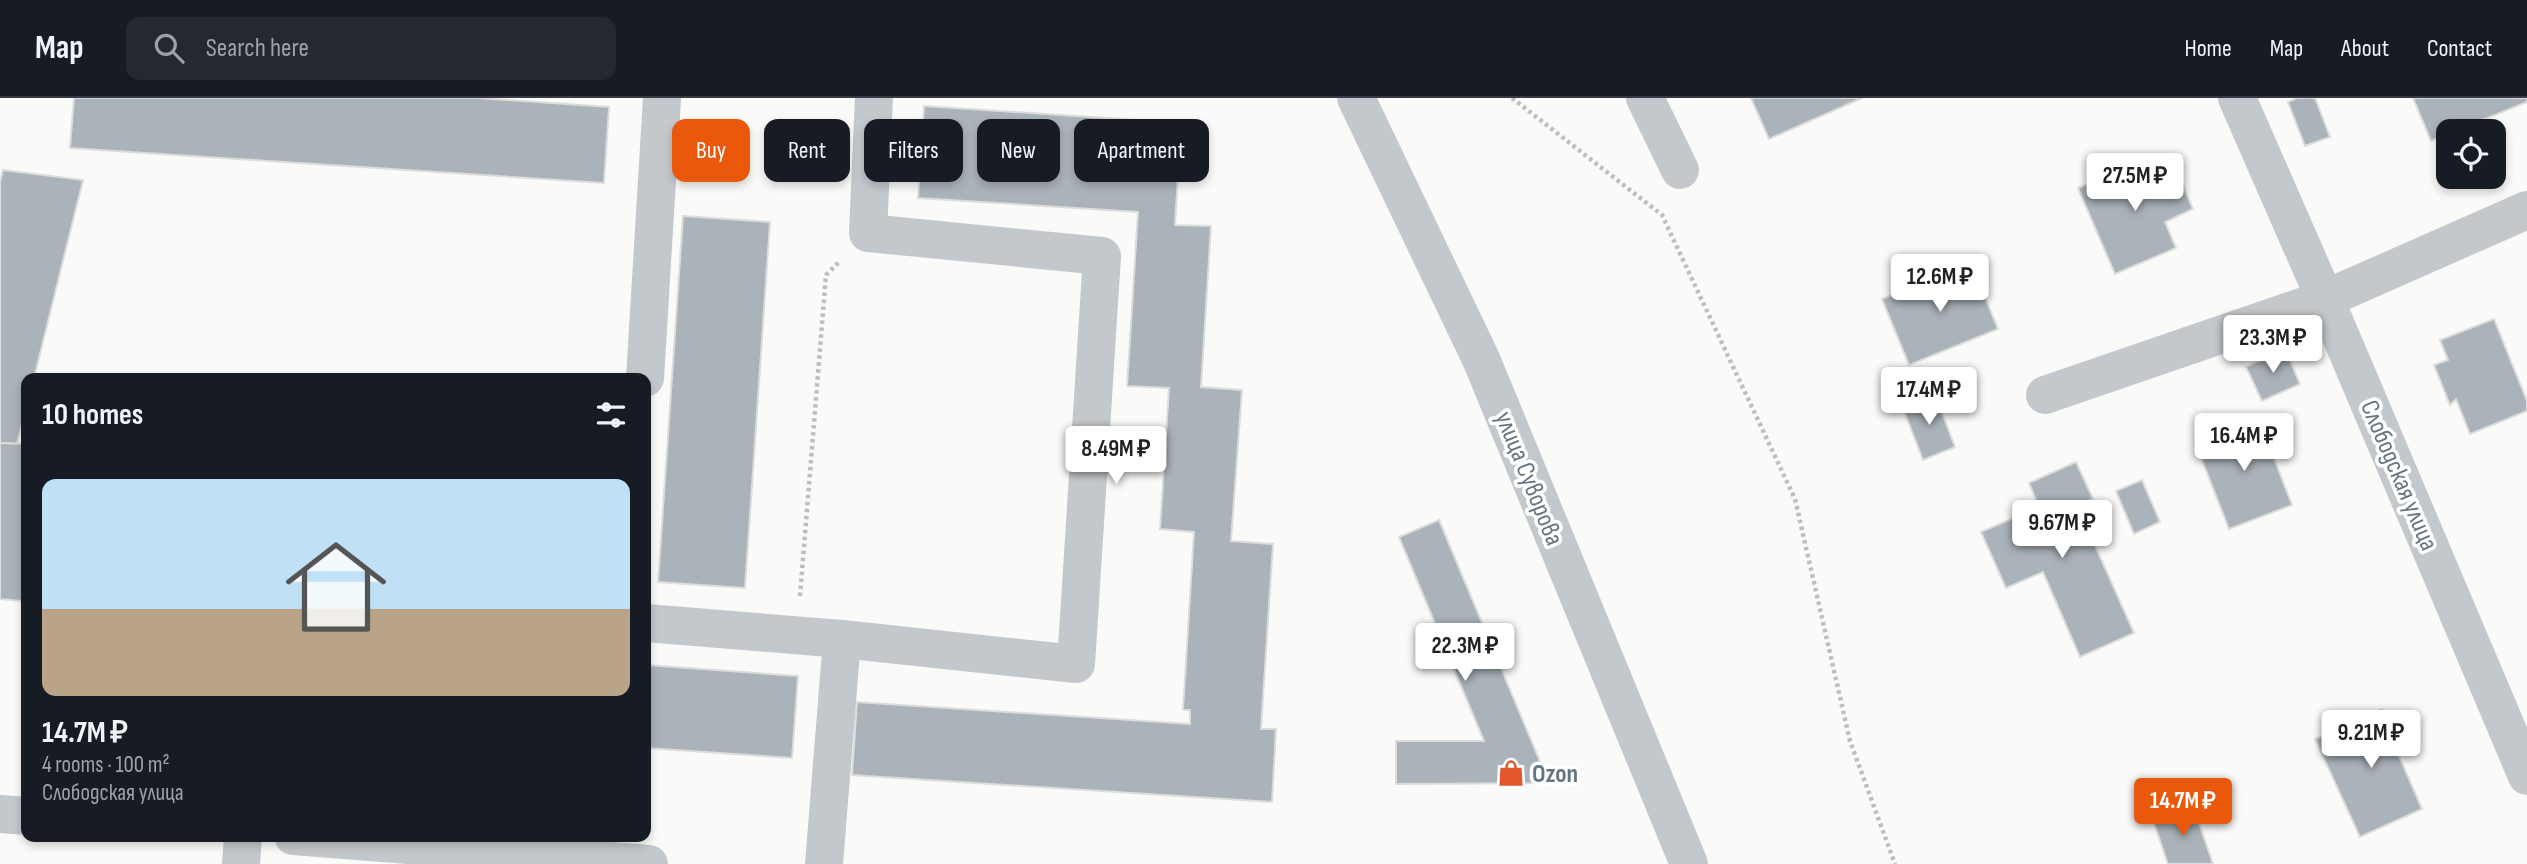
<!DOCTYPE html>
<meta charset="utf-8">
<style>
:root{--surface:#171b24;--page:#242831;--text:#f1f3f6;--muted:#9ea1a6;--line:#363941;--accent:#ea580c}
body{margin:0;font-family:"Sofia Sans Condensed",sans-serif;background:var(--page);color:var(--text);height:100vh;display:flex;flex-direction:column;font-size:26px;white-space:nowrap}
*{box-sizing:border-box;margin:0}
p{font-size:23px;color:var(--muted)}
.icon{flex:none;width:38px;height:38px;fill:none;stroke:currentColor;stroke-width:2;stroke-linecap:round;stroke-linejoin:round}
.map{position:relative;flex:1;overflow:hidden}
.drawer{position:absolute;left:21px;top:275px;width:630px;height:469px;display:flex;flex-direction:column;background:var(--surface);border-radius:14px;box-shadow:0 4px 10px #0003}
.drawer>*{flex:none}
.hud{position:absolute;left:672px;top:21px;width:665px;height:63px;display:flex;gap:14px}
.fabs{position:absolute;left:2436px;top:21px;display:grid;gap:14px}
.fabs a{display:grid;place-items:center;width:70px;height:70px;border-radius:14px;background:var(--surface);box-shadow:0 4px 10px #0003;font-size:35px}
.price{position:absolute;translate:-50% -60px;padding:0 16px;border-radius:7px;background:#fff;color:#222;font-size:23px;line-height:46px;filter:drop-shadow(0 2px 4px #0008)}
.price::after{content:'';position:absolute;left:50%;top:42px;width:21px;height:16px;margin-left:-10px;background:inherit;clip-path:polygon(0 0,100% 0,50% 100%)}
.price.active{background:var(--accent);color:#fff}
ul{padding:0;list-style:none}
li{display:grid;align-content:center;gap:14px;height:371px;padding:0 21px}
li+li{border-top:2px solid var(--line)}
li span{display:grid;place-items:center;height:217px;border-radius:14px;color:#555}
li>.icon{margin-inline-start:auto}
span .icon{width:126px;height:126px;fill:#fffc;stroke-width:1}
li b{font-size:30px}
h2{display:flex;justify-content:space-between;align-items:center;height:84px;padding:0 21px;font-size:30px}
.chip{padding:0 24px;border-radius:14px;background:var(--surface);box-shadow:0 4px 10px #0003;font-size:24px;line-height:63px}
.chip.active{background:var(--accent);color:#fff}
header{display:flex;align-items:center;gap:42px;box-sizing:border-box;height:98px;padding:0 35px;background:var(--surface);border-bottom:2px solid var(--line)}
header strong{font-size:33px}
nav{display:flex;gap:38px;margin-inline-start:auto;font-size:24px}
.search{width:490px;height:63px;background:var(--page);display:flex;align-items:center;gap:18px;box-sizing:border-box;padding:0 24px;border-radius:14px;color:var(--muted);font-size:26px}
.map>svg:first-child{display:block}
.building{fill:#aab3b9;stroke:#dcdcda;stroke-width:2}
.lines{fill:none;stroke-linecap:round;stroke-linejoin:round}
.path{stroke:#bbbfc2;stroke-width:4.5;stroke-dasharray:3.5 3.5;stroke-linecap:butt}
.minor{stroke:#c3c8cc;stroke-width:38}
.labels{text-anchor:middle;stroke-width:7;stroke-linejoin:round;paint-order:stroke}
.street-label{font-size:26px;fill:#657683;stroke:#fff}
.poi-label{font-size:26px;font-weight:bold;fill:#657683;stroke:#fff;text-anchor:start}
</style>
<header>
<strong>Map</strong>
<div class="search"><svg class="icon" aria-label="search" viewBox="0 0 24 24"><circle cx="10" cy="10" r="6"/><path d="M15 15l6 6"/></svg>Search here</div>
<nav><a>Home</a><a>Map</a><a>About</a><a>Contact</a></nav>
</header>
<div class="map">
<svg width="2527" height="766" viewBox="0 0 2527 766">
<rect width="100%" height="100%" fill="#fafaf8"/>
<g class="building">
<path d="M 74,0 L 479,0 L 609,9 L 604,85 L 70,50 Z"/>
<path d="M 1751,0 L 1862,0 L 1769,41 Z"/>
<path d="M 2297,0 L 2315,0 L 2330,39 L 2305,48 L 2288,4 Z"/>
<path d="M 2413,0 L 2527,0 L 2527,4 L 2455,33 L 2448,33 L 2448,36 L 2431,43 Z"/>
<path d="M 924,8 L 1181,25 L 1175,127 L 1211,128 L 1201,289 L 1242,292 L 1231,443 L 1273,446 L 1261,631 L 1276,631 L 1272,704 L 852,677 L 857,604 L 1190,626 L 1190,612 L 1183,612 L 1194,434 L 1160,431 L 1169,290 L 1127,288 L 1138,114 L 918,100 Z"/>
<path d="M 2146,61 L 2155,83 L 2177,74 L 2193,111 L 2165,124 L 2176,150 L 2115,176 L 2078,90 Z"/>
<path d="M 3,72 L 83,82 L 34,280 L 26,280 L 26,309 L 17,346 L 0,345 L 0,84 Z"/>
<path d="M 683,118 L 770,124 L 745,490 L 658,484 Z"/>
<path d="M 1971,165 L 1998,231 L 1909,267 L 1882,201 Z"/>
<path d="M 2494,221 L 2527,303 L 2527,313 L 2470,336 L 2456,301 L 2450,307 L 2434,267 L 2448,262 L 2440,242 Z"/>
<path d="M 2285,251 L 2300,286 L 2262,303 L 2246,269 Z"/>
<path d="M 1935,297 L 1955,349 L 1923,362 L 1903,310 Z"/>
<path d="M 2258,319 L 2292,407 L 2229,431 L 2195,344 Z"/>
<path d="M 0,345 L 26,346 L 26,437 L 22,503 L 0,501 Z"/>
<path d="M 2076,364 L 2093,401 L 2077,407 L 2134,535 L 2080,559 L 2043,474 L 2006,490 L 1981,434 L 2039,409 L 2029,385 Z"/>
<path d="M 2142,382 L 2160,424 L 2134,436 L 2116,393 Z"/>
<path d="M 1439,422 L 1549,685 L 1396,686 L 1396,643 L 1484,643 L 1399,439 Z"/>
<path d="M 646,567 L 798,578 L 792,660 L 646,650 Z"/>
<path d="M 2382,611 L 2389,627 L 2403,621 L 2417,650 L 2399,658 L 2422,711 L 2360,739 L 2315,641 Z"/>
<path d="M 2193,708 L 2213,766 L 2168,766 L 2153,722 Z"/>
</g>
<g class="lines">
<g class="path">
<path d="M 1512,0 L 1662,117 L 1795,401 L 1850,643 L 1895,766"/>
<path d="M 800,498 L 826,177 L 840,163"/>
</g>
<g class="minor">
<path d="M 1356,0 L 1481,261 L 1689,766"/>
<path d="M 1645,0 L 1680,72"/>
<path d="M 2237,0 L 2325,201 L 2527,678"/>
<path d="M 645,280 L 662,0"/>
<path d="M 2045,297 L 2325,201 L 2527,112"/>
<path d="M 646,525 L 842,541 L 1076,566 L 1102,158 L 868,135 L 874,0"/>
<path d="M 0,716 L 26,718"/>
<path d="M 293,738 L 649,766"/>
<path d="M 241,766 L 243,738"/>
<path d="M 824,766 L 842,541"/>
</g>
</g>
<defs>
<symbol id="shop-bare" viewBox="-9 -9 18 18"><path d="M-5-2.5h2.3a2.7 3.5 0 0 1 5.4 0H5L5.5 6h-11ZM-1.5-2.5h3a1.5 2.3 0 0 0-3 0Z" fill="#e4572e" stroke="#fff" stroke-width="2.5" paint-order="stroke"/></symbol>
</defs>
<g fill-rule="evenodd">
<use href="#shop-bare" x="1492" y="656" width="38" height="38"/>
</g>
<g class="labels">
<g class="street-label">
<text transform="translate(2400 377) rotate(67)" y="9">Слободская улица</text>
<text transform="translate(1530 380) rotate(68)" y="9">улица Суворова</text>
</g>
<g class="poi-label">
<text x="1532" y="684">Ozon</text>
</g>
</g>
</svg>
<div class="fabs">
<a><svg class="icon" aria-label="locate" viewBox="0 0 24 24"><circle cx="12" cy="12" r="6"/><path d="M12 2v4M12 18v4M2 12h4M18 12h4"/></svg></a>
</div>
<b class="price" style="left:2135px;top:115px">27.5M ₽</b>
<b class="price" style="left:1940px;top:216px">12.6M ₽</b>
<b class="price" style="left:2273px;top:277px">23.3M ₽</b>
<b class="price" style="left:1929px;top:329px">17.4M ₽</b>
<b class="price" style="left:2244px;top:375px">16.4M ₽</b>
<b class="price" style="left:1116px;top:388px">8.49M ₽</b>
<b class="price" style="left:2062px;top:462px">9.67M ₽</b>
<b class="price" style="left:1465px;top:585px">22.3M ₽</b>
<b class="price" style="left:2371px;top:672px">9.21M ₽</b>
<b class="price active" style="left:2183px;top:740px">14.7M ₽</b>
<div class="hud">
<a class="chip active">Buy</a>
<a class="chip">Rent</a>
<a class="chip">Filters</a>
<a class="chip">New</a>
<a class="chip">Apartment</a>
</div>
<section class="drawer">
<h2>10 homes<svg class="icon" aria-label="filters" viewBox="0 0 24 24"><path d="M4 7h16M4 17h16"/><circle cx="9" cy="7" r="2"/><circle cx="15" cy="17" r="2"/></svg></h2>
<ul>
<li><span style="background:linear-gradient(#bfe0f5 60%,#b9a48a 0)"><svg class="icon" aria-label="home" viewBox="0 0 24 24"><path d="M3 11l9-7 9 7M6 9v11h12V9"/></svg></span><div><b>14.7M ₽</b><p>4 rooms · 100 m²</p><p>Слободская улица</p></div></li>
</ul>
</section>
</div>
